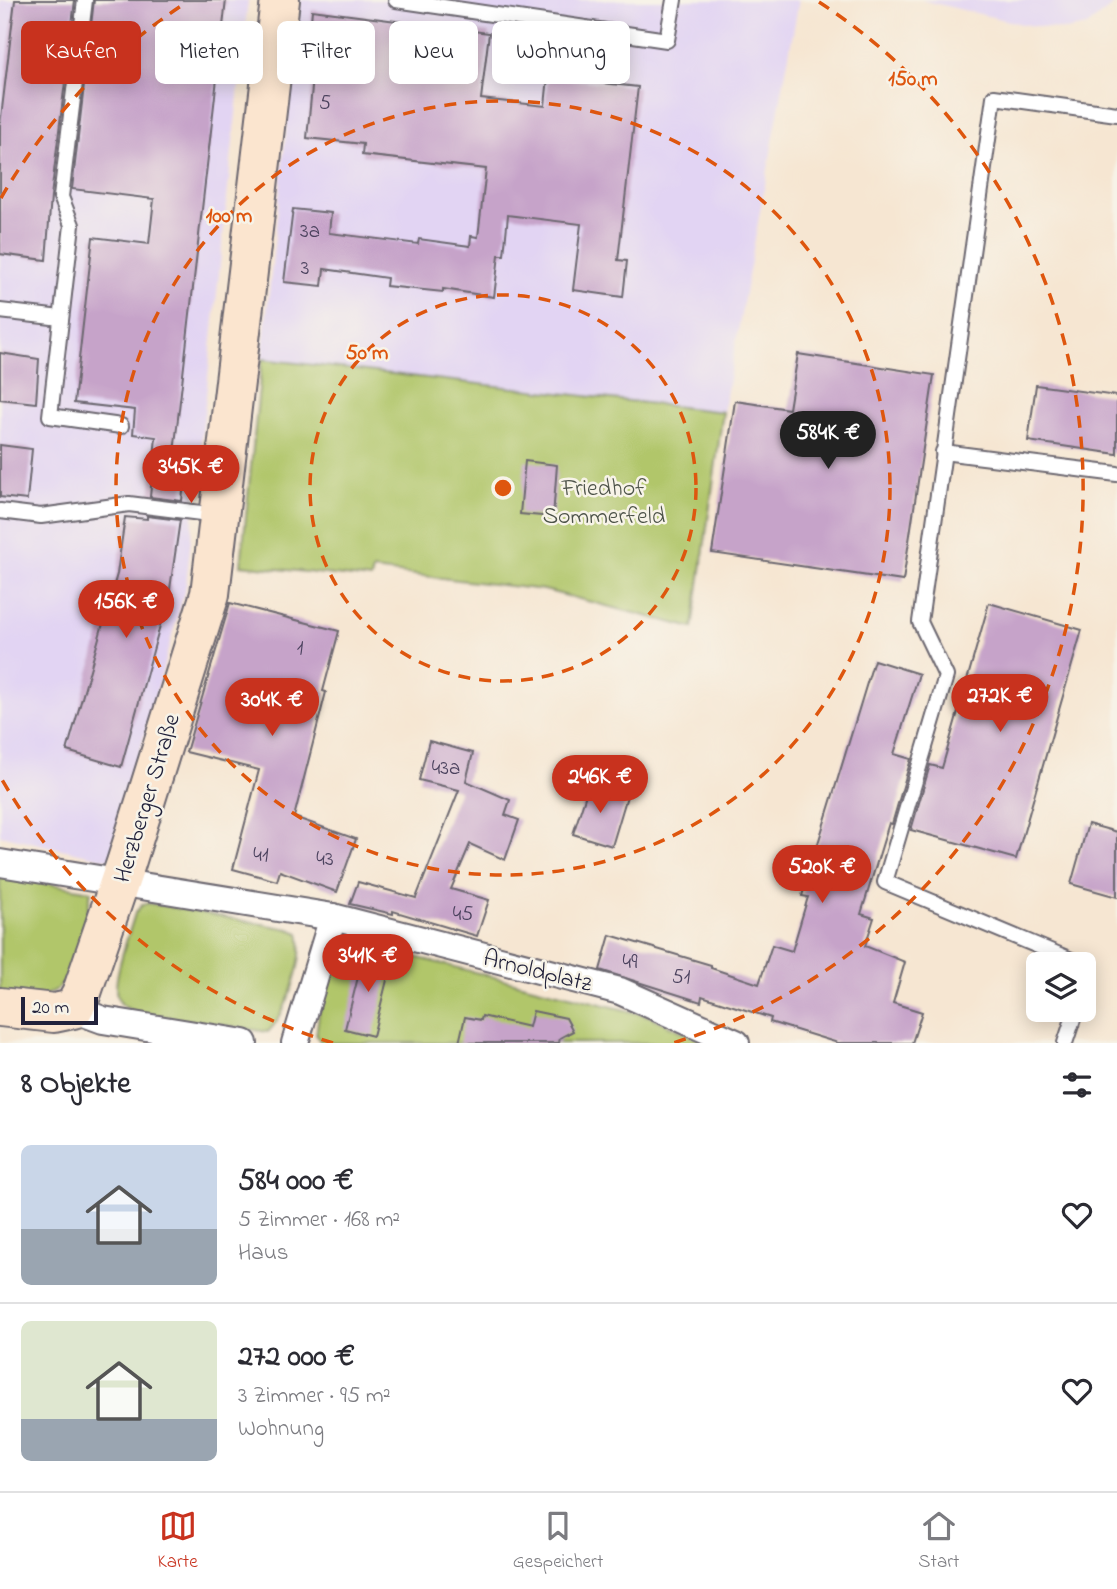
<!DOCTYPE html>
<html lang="de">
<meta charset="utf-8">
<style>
:root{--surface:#fff;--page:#f7f7f7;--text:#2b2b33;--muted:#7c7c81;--line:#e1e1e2;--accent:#c8321e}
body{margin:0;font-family:"Indie Flower",sans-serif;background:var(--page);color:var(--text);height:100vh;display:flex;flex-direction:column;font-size:26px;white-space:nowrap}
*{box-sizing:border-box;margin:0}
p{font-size:23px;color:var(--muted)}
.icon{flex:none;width:38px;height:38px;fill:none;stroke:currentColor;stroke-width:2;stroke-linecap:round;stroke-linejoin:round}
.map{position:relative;height:1043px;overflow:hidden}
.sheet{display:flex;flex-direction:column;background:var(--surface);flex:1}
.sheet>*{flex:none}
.banner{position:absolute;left:21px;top:21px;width:700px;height:63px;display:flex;gap:14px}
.buttons{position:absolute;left:1026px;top:952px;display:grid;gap:14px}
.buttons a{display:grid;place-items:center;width:70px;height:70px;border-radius:10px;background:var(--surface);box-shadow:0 4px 18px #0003;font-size:35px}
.scale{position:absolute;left:21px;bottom:18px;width:77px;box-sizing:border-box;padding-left:7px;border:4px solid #22223b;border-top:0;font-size:19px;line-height:24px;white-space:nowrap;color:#22223b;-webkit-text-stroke:5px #f7f3e8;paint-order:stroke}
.price{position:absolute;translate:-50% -60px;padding:0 16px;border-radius:24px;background:var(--accent);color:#fff;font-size:23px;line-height:46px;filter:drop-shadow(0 2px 4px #0008)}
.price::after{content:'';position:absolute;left:50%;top:42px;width:21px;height:16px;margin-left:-10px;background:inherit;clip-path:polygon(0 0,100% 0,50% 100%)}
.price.current{background:#222;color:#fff}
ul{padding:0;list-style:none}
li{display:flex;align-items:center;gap:21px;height:175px;padding:0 21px}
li+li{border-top:2px solid var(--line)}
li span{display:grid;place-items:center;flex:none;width:196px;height:140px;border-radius:10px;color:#555}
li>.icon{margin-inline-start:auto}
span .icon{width:84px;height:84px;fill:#fffc;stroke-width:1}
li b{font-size:30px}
h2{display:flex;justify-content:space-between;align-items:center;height:84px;padding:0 21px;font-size:30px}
.tag{padding:0 24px;border-radius:10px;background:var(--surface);box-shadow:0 4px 18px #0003;font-size:24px;line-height:63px}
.tag.current{background:var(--accent);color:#fff}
.tabs{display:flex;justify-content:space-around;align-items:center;height:98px;border-top:2px solid var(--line);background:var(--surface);font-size:19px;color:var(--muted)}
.tabs a{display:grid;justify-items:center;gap:4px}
.tabs .current{color:var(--accent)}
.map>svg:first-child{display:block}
.built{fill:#e2d4f3}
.green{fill:#b1c66a;stroke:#6a7452;stroke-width:2}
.building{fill:#c6a3c9}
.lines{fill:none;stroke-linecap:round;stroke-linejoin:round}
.service-casing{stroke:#6c6770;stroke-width:18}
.minor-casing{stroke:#6c6770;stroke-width:30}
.secondary-casing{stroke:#6c6770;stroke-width:42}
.service{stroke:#fff;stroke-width:14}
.minor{stroke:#fff;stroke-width:26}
.secondary{stroke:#fbe5cf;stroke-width:38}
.ring{fill:none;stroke:#de560e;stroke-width:3.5;stroke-dasharray:12 9}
.labels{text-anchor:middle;stroke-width:5;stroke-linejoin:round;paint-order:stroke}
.number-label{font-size:21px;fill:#4b425e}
.park-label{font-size:24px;fill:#4d5349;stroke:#f7f3e8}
.street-label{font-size:24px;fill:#22223b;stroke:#f7f3e8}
.centre{fill:#de560e;stroke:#f7f3e8;stroke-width:3.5}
.ring-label{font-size:21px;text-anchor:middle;font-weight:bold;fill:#de560e;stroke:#f7f3e8;stroke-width:5;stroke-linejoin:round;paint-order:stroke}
</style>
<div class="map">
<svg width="1117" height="1043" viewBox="0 0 1117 1043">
<rect width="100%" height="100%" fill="#f7f3e8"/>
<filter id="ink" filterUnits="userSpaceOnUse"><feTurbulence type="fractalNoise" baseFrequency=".0143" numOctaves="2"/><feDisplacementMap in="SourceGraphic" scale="14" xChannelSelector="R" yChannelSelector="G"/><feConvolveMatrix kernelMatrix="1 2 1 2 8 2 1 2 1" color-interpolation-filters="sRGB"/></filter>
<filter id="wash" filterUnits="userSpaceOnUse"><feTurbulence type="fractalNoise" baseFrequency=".00686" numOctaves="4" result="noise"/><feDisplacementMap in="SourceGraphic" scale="28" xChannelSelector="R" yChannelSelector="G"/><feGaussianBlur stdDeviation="1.57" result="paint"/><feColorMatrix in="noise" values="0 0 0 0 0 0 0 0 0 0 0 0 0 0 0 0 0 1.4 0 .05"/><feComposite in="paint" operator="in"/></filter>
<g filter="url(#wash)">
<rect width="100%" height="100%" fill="#f6e6d2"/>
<g class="built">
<path d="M 0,0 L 248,0 L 186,585 L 110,860 L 0,835 Z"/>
<path d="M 300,0 L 799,0 L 723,412 L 262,359 Z"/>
<path d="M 921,0 L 1117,0 L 1117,2 L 1087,26 L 1065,30 L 1022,24 Z"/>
</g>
<g class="green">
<path d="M 262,359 L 723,412 L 693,628 L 544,590 L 373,570 L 371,579 L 241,565 Z"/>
<path d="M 0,875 L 91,891 C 85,921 81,987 44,995 C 31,998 13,995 0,994 Z"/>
<path d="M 148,903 L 289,929 L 299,933 C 306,959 286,1014 268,1032 L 136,1012 C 128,1009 122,1007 118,999 C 110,983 130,932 135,913 L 142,905 Z"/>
<path d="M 343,939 L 649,1016 L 706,1043 L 322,1043 L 316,1036 L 319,1013 Z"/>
</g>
<g id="blocks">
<g class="building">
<path d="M 15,0 L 75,0 L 51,196 L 46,260 L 0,254 L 0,126 Z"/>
<path d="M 94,0 L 226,0 L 174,453 L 187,454 L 182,501 L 150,497 L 156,437 L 133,434 L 135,410 L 74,403 L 93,237 L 149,244 L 154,199 L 72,189 Z"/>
<path d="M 312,10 L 489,33 L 481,99 L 545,106 L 548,77 L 638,87 L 618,260 L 627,261 L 623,297 L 573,290 L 581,224 L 508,215 L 504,255 L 499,255 L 494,297 L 443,289 L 443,292 L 386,286 L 387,278 L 324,269 L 322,286 L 284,282 L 293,209 L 331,213 L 329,233 L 418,244 L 419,239 L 470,246 L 471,236 L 478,237 L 486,169 L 362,155 L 363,144 L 307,138 L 314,67 L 307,66 Z"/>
<path d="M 0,353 L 39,359 L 36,403 L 0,399 Z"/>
<path d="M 798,354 L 934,375 L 903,581 L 712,553 L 735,401 L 789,409 Z"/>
<path d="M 1036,385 L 1117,396 L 1117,454 L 1028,441 Z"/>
<path d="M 0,445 L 32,449 L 27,500 L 0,497 Z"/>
<path d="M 525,461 L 557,465 L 553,517 L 520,514 Z"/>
<path d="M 147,516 L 180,520 L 170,589 L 121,767 L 67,751 L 117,574 L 125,517 L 147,519 Z"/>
<path d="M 230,603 L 339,631 L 323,691 L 326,692 L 294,817 L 356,839 L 337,892 L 280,871 L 277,881 L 233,869 L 259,770 L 186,752 Z"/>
<path d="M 989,603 L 1082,630 L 1016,859 L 911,830 L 930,765 L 942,768 Z"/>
<path d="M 874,660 L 919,674 L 894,754 L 911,759 L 892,824 L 889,823 L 861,914 L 874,918 L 865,946 L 905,962 L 893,1003 L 922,1012 L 912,1043 L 838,1043 L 770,1022 L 771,1018 L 702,996 L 701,1002 L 600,970 L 610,935 L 711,965 L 711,968 L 759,984 L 772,945 L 792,951 L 808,897 L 802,896 Z"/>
<path d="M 429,741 L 473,753 L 466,781 L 510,800 L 505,815 L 519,820 L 505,860 L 470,844 L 451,889 L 489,900 L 477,936 L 393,911 L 393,914 L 350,904 L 358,882 L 416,898 L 459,790 L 419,780 Z"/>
<path d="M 589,785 L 627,796 L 612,846 L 573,834 Z"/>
<path d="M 1088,824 L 1117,832 L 1117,897 L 1071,884 Z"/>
<path d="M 364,953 L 392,960 L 373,1036 L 345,1029 Z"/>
<path d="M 533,1011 L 566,1018 L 573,1031 L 560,1038 L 559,1043 L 459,1043 L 465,1017 L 481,1020 L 482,1016 L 529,1027 Z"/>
</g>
</g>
</g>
<g filter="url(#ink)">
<use href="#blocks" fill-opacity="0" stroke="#6c6770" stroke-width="2"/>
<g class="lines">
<defs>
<g id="service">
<path d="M 85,0 L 61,197 L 72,225 L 50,416 L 121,426"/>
<path d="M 396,0 L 667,40 L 674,0"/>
<path d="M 0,311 L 61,318"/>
<path d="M 943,452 L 1117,474"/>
<path d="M 0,511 L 41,516 L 129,504 L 217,515"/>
<path d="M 1081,964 L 885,882 L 946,676 L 920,622 L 994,97 L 1117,114"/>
<path d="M 1083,965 L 1089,968 L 1083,986"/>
<path d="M 1065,1043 L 1076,1010"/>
</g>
<g id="minor">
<path d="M 0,863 L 333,917 L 620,991 L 736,1043"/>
<path d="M 73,1009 L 103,1020 L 244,1043"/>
<path d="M 295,1043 L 333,917"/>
</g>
<path id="secondary" d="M 0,1007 L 54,1013 L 73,1009 L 81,995 L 126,863 L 210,594 L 280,0"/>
</defs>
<use href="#service" class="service-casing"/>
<use href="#minor" class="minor-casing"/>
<use href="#secondary" class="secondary-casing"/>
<use href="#service" class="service"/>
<use href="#minor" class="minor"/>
<use href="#secondary" class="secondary"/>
</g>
</g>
<g class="ring">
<circle cx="503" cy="488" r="193"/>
<circle cx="503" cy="488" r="387"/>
<path d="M333 1043A580 580 0 0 1 1 778M1 198A580 580 0 0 1 187 2M819 2A580 580 0 0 1 673 1043"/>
</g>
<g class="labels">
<g class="number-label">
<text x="325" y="109">5</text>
<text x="310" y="237">3a</text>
<text x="305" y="274">3</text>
<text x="300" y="654">1</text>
<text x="446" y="774">43a</text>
<text x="261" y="861">41</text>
<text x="325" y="865">43</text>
<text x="463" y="920">45</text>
<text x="630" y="968">49</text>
<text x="681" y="983">51</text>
</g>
<g class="park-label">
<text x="604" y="495">Friedhof<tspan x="604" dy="28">Sommerfeld</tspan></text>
</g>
<g class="street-label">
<text transform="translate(146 798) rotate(-73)" y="8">Herzberger Straße</text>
<text transform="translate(538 970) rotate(14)" y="8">Arnoldplatz</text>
</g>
</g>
<circle cx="503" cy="488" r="10" class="centre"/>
<g class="ring-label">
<text x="913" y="85">150 m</text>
<text x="229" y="222">100 m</text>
<text x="367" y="359">50 m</text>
</g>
</svg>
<div class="buttons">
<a><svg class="icon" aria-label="layers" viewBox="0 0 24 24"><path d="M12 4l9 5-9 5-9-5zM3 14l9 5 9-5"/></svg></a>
</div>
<div class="scale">20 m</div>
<b class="price current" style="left:828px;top:471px">584K €</b>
<b class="price" style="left:191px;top:505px">345K €</b>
<b class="price" style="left:126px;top:640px">156K €</b>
<b class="price" style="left:1000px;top:734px">272K €</b>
<b class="price" style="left:272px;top:738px">304K €</b>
<b class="price" style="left:600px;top:815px">246K €</b>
<b class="price" style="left:822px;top:905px">520K €</b>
<b class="price" style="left:368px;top:994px">341K €</b>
<div class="banner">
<a class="tag current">Kaufen</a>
<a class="tag">Mieten</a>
<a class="tag">Filter</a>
<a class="tag">Neu</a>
<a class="tag">Wohnung</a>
</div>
</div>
<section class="sheet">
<h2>8 Objekte<svg class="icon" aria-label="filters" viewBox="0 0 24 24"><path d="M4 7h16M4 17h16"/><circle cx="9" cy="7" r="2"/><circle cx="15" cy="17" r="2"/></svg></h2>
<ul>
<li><span style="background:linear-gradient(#c9d6e8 60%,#9aa5b1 0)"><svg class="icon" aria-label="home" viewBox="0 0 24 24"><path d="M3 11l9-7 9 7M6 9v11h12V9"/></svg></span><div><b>584 000 €</b><p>5 Zimmer · 168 m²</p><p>Haus</p></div><svg class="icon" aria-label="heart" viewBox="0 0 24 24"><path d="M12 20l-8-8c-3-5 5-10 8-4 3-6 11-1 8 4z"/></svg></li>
<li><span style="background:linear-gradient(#dfe7d0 70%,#9aa5b1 0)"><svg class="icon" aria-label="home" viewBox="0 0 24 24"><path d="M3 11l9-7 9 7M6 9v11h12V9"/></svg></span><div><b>272 000 €</b><p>3 Zimmer · 95 m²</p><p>Wohnung</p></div><svg class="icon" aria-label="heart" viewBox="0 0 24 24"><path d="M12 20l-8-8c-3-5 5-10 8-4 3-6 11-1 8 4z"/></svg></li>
</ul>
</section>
<nav class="tabs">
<a class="current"><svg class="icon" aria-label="map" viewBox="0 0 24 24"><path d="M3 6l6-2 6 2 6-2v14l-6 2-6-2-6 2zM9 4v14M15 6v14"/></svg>Karte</a>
<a><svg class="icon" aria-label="saved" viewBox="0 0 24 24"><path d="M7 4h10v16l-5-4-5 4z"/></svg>Gespeichert</a>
<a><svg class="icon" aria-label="home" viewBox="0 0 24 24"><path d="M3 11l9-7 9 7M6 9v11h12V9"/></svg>Start</a>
</nav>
